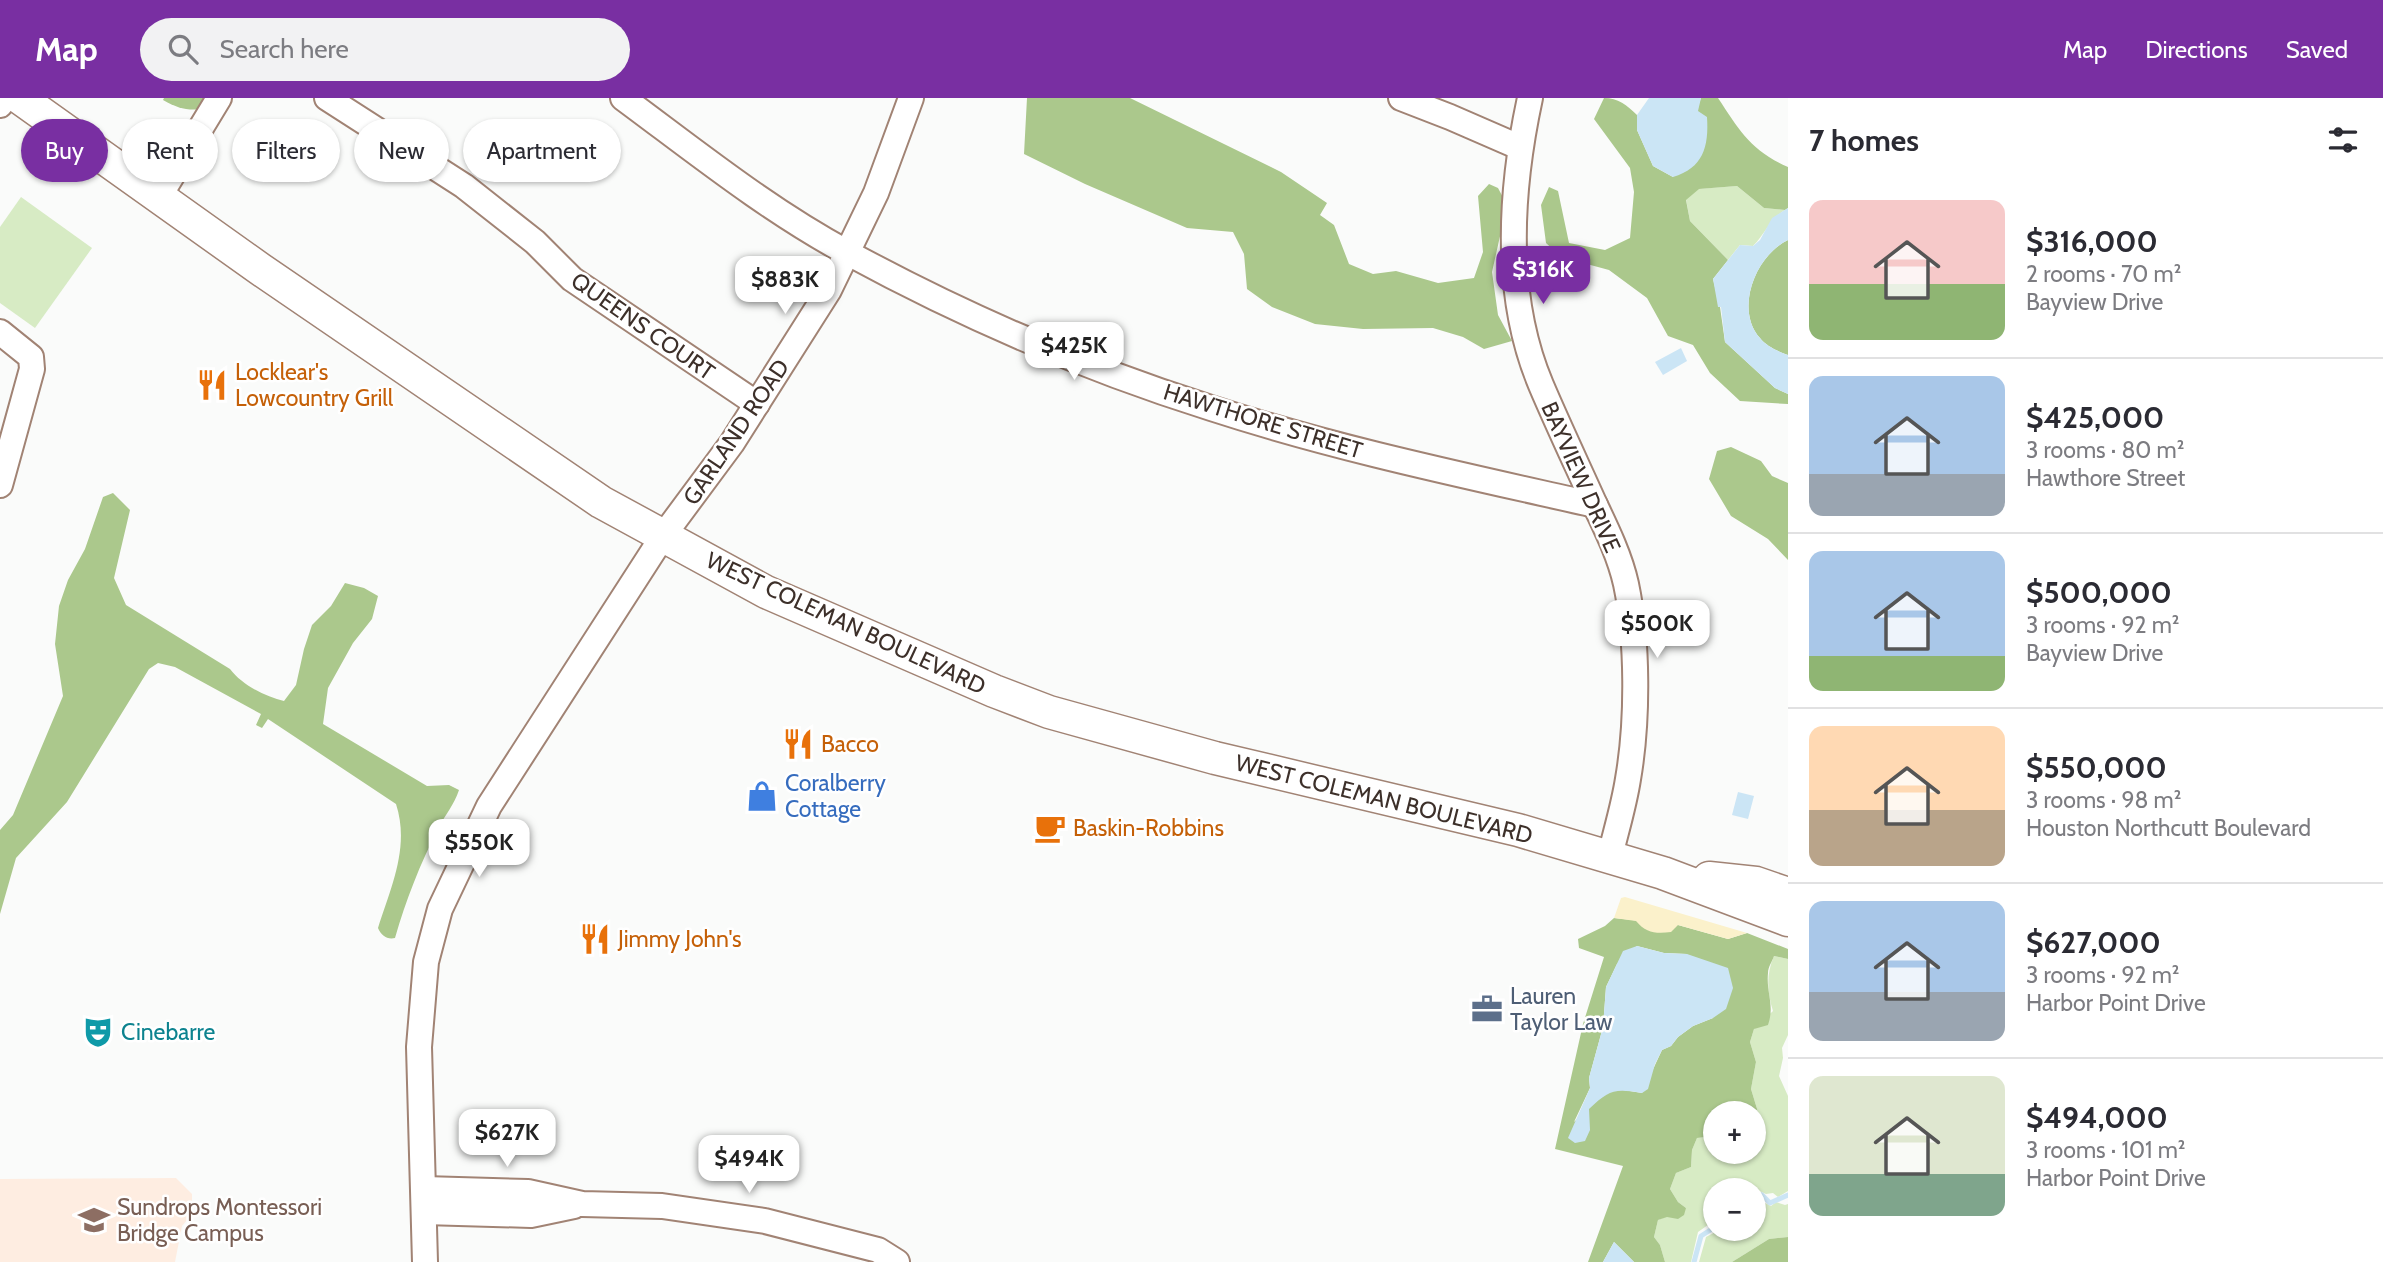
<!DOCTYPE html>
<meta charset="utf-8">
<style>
:root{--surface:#fff;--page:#f2f2f3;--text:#2b2b33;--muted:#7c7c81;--line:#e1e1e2;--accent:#792fa2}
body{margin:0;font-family:Cabin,sans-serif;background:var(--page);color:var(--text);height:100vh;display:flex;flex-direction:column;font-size:26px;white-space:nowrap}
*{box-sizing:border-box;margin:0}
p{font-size:23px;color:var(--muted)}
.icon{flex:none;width:38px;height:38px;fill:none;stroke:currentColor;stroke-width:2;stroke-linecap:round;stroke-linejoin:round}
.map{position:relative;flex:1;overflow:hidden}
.details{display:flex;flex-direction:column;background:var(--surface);width:595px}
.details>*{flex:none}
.guide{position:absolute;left:21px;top:21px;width:665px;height:63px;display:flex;gap:14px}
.tools{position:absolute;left:1703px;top:1003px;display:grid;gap:14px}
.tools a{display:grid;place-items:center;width:63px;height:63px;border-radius:50%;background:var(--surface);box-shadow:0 2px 5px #0004;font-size:35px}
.price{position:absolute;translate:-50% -60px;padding:0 16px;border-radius:14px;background:#fff;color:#222;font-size:23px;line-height:46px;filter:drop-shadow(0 2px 4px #0008)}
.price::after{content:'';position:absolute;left:50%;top:42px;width:21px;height:16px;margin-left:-10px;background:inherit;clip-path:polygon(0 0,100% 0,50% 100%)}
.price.current{background:var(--accent);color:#fff}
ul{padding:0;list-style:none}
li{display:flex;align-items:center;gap:21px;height:175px;padding:0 21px}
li+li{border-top:2px solid var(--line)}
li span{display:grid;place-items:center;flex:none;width:196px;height:140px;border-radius:14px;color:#555}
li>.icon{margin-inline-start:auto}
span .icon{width:84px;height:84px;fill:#fffc;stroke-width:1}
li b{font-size:30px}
h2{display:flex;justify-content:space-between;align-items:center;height:84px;padding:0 21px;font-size:30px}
.tag{padding:0 24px;border-radius:32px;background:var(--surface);box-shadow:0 2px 5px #0004;font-size:24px;line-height:63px}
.tag.current{background:var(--accent);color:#fff}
header{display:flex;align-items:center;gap:42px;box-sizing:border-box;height:98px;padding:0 35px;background:var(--accent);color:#fff}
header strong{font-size:33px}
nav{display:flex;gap:38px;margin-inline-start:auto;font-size:24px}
.search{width:490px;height:63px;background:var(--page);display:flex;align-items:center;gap:18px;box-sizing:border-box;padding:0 24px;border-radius:38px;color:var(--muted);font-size:26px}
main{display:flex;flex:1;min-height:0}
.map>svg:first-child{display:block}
.education{fill:#feede1}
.green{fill:#d7ebc4}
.forest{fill:#abc88c;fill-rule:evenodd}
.sand{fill:#fbf1cb}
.water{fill:#cbe5f5}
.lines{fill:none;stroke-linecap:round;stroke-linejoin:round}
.stream{stroke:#cbe5f5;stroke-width:5}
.minor-casing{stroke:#a18374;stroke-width:28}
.major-casing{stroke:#a18374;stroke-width:35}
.minor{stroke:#fff;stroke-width:24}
.major{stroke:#fff;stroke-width:32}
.labels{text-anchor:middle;stroke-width:5;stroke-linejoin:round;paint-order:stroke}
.street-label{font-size:23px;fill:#3d302a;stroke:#fff}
.food-label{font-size:23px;fill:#c56008;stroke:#fff;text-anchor:start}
.shop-label{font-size:23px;fill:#366cbe;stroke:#fff;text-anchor:start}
.service-label{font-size:23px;fill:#4e5e75;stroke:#fff;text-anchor:start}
.culture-label{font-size:23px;fill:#0d838f;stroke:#fff;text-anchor:start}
.education-label{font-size:23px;fill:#785e54;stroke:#fff;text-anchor:start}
</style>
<header>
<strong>Map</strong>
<div class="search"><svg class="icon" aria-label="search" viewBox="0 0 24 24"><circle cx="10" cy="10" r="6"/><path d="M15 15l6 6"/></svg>Search here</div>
<nav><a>Map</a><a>Directions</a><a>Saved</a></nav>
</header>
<main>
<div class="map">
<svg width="1788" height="1164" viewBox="0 0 1788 1164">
<rect width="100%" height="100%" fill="#fafbfa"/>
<path class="education" d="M 176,1080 L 192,1096 L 192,1116 L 182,1128 L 175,1164 L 0,1164 L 0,1081 Z"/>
<g class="green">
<path d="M 1737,88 L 1764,110 L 1785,112 C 1769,122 1766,135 1753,148 L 1740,147 L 1728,162 L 1690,123 L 1686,101 L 1698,91 Z"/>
<path d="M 21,99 L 92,150 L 35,230 L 0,205 L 0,129 Z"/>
<path d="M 1774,858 L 1788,861 L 1788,937 L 1782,950 L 1783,960 L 1779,978 L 1788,998 L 1788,1093 L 1778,1099 L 1773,1095 L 1766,1096 L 1755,1091 L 1715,1092 L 1715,1122 L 1698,1134 L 1691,1164 L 1665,1164 L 1660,1147 L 1654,1139 L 1658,1122 L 1686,1110 L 1678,1104 L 1670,1091 L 1676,1075 L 1691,1069 L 1692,1052 L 1697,1040 L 1715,1038 L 1715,1054 L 1754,1054 L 1754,1037 L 1757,1037 L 1761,1024 L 1751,991 L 1756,964 L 1750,944 L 1754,931 L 1773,913 C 1767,894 1766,876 1774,858 Z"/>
<path d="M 1754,1099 L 1771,1108 L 1776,1104 L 1785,1107 L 1788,1106 L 1788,1139 L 1769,1141 L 1732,1164 L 1699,1164 L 1706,1139 L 1721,1131 L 1754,1130 Z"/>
</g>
<g class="forest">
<path d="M 164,0 L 212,0 L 203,11 C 187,13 177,10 163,2 Z"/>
<path d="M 1027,0 L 1130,0 L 1281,74 L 1327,105 L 1320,117 L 1334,127 L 1349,166 L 1373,176 L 1396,173 L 1438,185 L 1474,180 L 1483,154 L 1478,98 L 1489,86 L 1498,90 L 1507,107 L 1492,174 L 1498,217 L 1512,243 L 1484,251 L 1463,239 L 1433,230 L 1363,231 L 1315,226 L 1272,209 L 1247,191 L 1244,156 L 1233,134 L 1187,130 L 1085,86 L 1024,56 Z"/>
<path d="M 1604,0 C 1618,0 1627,7 1637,17 L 1637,32 L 1653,68 L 1673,79 L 1701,0 L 1718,0 C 1740,33 1750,52 1788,69 L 1788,110 L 1785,112 L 1764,110 L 1737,88 L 1699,91 L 1686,102 L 1690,123 L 1728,162 L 1713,181 L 1720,209 L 1725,244 L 1775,290 L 1788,296 L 1788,306 L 1740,303 L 1710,275 L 1693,247 L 1668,238 L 1647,200 L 1609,172 L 1561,159 L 1546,145 L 1541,107 L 1549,89 L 1558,93 L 1569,145 L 1605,152 L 1630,140 L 1634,94 L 1630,70 L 1594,21 Z"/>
<path d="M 1788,142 L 1788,257 C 1779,254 1766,248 1760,240 C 1734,211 1756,157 1788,142 Z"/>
<path d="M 1731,349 L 1761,363 L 1772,378 L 1788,385 L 1788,462 L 1768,441 L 1731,418 L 1709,381 L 1717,353 Z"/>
<path d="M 113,395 L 130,412 L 114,480 L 126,507 L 230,571 C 242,587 266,599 284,603 L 296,587 L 304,551 L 312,527 L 331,508 L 345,485 L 364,490 L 378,498 L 372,521 L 353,545 L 328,590 L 323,626 L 427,688 L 449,687 L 459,692 C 454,707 445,717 438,731 C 420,766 406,802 395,840 C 387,842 381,837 378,830 C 391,789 410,749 396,706 L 268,621 L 262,630 L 256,627 L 261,616 L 175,569 L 158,565 L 149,571 L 67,704 L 16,760 L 0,816 L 0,732 L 13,717 L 63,598 L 55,546 L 59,508 L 68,482 L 85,451 L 103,399 Z"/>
<path d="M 1614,820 L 1678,827 L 1728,841 L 1747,835 L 1788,851 L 1788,861 L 1774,858 C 1772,864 1768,869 1768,875 C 1766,895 1775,907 1768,927 L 1754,931 L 1750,944 L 1756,964 L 1751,991 L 1761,1024 L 1757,1038 L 1754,1037 L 1754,1015 L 1715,1015 L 1715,1038 L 1697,1040 L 1692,1052 L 1691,1069 L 1676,1075 L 1670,1091 L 1678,1104 L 1686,1110 L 1684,1117 L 1678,1121 L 1667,1119 L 1658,1122 L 1654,1139 L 1660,1147 L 1665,1164 L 1634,1164 L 1614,1144 L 1603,1164 L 1588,1164 L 1623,1068 L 1555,1051 L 1583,926 L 1604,859 L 1579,850 L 1578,841 L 1605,828 ZM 1637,848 L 1664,855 L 1687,856 L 1713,920 L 1693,928 L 1678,939 L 1671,948 L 1662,952 L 1642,995 L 1617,991 L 1604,996 L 1574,1024 L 1590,990 L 1589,980 L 1603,929 L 1606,889 L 1617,866 Z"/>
<path d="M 1788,1139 L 1788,1164 L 1732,1164 L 1769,1141 Z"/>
</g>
<path class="sand" d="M 1625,799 L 1747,835 L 1728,841 L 1678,827 L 1671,834 C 1656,836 1646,835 1636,823 L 1614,820 L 1621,800 Z"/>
<g class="water">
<path d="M 1649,0 L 1701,0 L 1698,13 L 1707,19 C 1709,49 1703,70 1673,79 L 1653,68 L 1637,32 L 1637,17 Z"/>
<path d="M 1788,110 L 1788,142 C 1756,157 1734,211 1760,240 C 1766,248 1779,254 1788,257 L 1788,296 L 1775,290 L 1725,244 L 1721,209 L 1718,209 L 1713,181 L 1740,147 L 1753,148 L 1760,142 L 1772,120 Z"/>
<path d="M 1681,250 L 1687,263 L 1663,277 L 1655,264 Z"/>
<path d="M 1738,694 L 1754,698 L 1748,721 L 1732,717 Z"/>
<path d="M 1637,848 L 1664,855 L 1687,856 L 1728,870 L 1733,890 L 1726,911 L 1713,920 L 1693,928 L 1678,939 L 1671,948 L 1662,952 L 1655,966 L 1648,991 L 1642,995 C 1614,990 1609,992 1589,1011 L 1590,1032 L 1585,1043 L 1575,1045 L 1568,1040 L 1590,990 L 1589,980 L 1603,929 L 1606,889 L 1623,853 Z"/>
<path d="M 1614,1144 L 1634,1164 L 1603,1164 Z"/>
</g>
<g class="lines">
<g class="stream">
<path d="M 1754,1095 L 1762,1097 L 1770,1105 L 1788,1097"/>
<path d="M 1694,1164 L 1701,1138 L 1715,1129"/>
</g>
<defs>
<g id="minor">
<path d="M 327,0 L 464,88 L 535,144 L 572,181 L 757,306"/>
<path d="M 623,0 C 696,54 768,112 848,155 C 962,217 1087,271 1211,310 C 1337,351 1467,378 1595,407"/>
<path d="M 1401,0 L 1450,19 L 1519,49"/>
<path d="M 1530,0 C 1510,93 1503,197 1541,287 C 1558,327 1577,367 1595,407 C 1607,432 1620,459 1626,486 C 1638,543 1638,623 1628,681 C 1624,707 1616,733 1610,758"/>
<path d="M 0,7 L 5,0"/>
<path d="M 159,99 L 219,0"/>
<path d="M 0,234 L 31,259 L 32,271 L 0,387"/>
<path d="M 424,1091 L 528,1094 L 582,1106 L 662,1108 L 765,1123 L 878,1152 L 897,1164"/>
<path d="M 424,1114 L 531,1117 L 574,1108"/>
<path d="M 425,1164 L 419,949 L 426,864 L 440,811 L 489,708 L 663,438 L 732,345 L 829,192 L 876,95 L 911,0"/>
</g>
<g id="major">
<path d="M 20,0 L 260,171 L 601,404 L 766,494 L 994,593 L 1049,614 L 1215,660 L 1518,732 L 1663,775 L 1788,822"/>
<path d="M 1709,780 L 1756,785 L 1788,796"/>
</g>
</defs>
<use href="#minor" class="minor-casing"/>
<use href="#major" class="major-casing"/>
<use href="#minor" class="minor"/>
<use href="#major" class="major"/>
</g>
<defs>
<symbol id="restaurant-bare" viewBox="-9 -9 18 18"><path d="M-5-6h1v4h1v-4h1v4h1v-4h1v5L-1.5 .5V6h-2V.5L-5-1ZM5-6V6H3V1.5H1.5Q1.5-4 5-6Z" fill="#e8710a" stroke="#fff" stroke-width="2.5" paint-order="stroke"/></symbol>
<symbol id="shop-bare" viewBox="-9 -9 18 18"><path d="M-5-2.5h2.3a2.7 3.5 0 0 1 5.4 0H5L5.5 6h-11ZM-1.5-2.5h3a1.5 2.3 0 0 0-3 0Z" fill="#3f7fe0" stroke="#fff" stroke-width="2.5" paint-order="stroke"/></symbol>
<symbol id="cafe-bare" viewBox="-9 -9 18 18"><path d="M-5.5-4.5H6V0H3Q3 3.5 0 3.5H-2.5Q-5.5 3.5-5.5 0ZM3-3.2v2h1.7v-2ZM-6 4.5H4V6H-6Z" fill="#e8710a" stroke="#fff" stroke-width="2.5" paint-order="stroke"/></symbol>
<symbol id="office-bare" viewBox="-9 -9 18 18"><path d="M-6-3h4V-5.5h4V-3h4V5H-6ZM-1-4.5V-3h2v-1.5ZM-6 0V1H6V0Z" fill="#5c6f8a" stroke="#fff" stroke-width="2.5" paint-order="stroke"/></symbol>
<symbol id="theatre-bare" viewBox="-9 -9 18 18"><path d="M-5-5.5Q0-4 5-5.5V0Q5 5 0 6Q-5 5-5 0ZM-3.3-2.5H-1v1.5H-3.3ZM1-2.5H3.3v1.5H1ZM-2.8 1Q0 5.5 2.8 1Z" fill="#0f9aa8" stroke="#fff" stroke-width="2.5" paint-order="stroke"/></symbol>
<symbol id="school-bare" viewBox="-9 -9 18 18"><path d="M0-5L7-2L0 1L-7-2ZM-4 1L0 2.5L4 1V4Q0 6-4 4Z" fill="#8d6e63" stroke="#fff" stroke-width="2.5" paint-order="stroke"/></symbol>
</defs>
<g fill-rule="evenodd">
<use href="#restaurant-bare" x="190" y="265" width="44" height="44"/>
<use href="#restaurant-bare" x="776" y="624" width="44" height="44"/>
<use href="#shop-bare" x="740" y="676" width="44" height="44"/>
<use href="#cafe-bare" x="1028" y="708" width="44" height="44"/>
<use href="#restaurant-bare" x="573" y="819" width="44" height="44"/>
<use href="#office-bare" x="1465" y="889" width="44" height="44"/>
<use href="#theatre-bare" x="76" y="912" width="44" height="44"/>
<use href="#school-bare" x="72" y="1100" width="44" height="44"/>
</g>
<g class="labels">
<g class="street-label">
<text transform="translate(643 228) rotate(35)" y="8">QUEENS COURT</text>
<text transform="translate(1263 323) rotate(17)" y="8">HAWTHORE STREET</text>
<text transform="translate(736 334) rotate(-56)" y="8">GARLAND ROAD</text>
<text transform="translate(1581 379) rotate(66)" y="8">BAYVIEW DRIVE</text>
<text transform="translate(846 525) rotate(25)" y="8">WEST COLEMAN BOULEVARD</text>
<text transform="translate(1384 701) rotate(14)" y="8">WEST COLEMAN BOULEVARD</text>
</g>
<g class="food-label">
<text x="235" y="282">Locklear's<tspan x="235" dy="26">Lowcountry Grill</tspan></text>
<text x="821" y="654">Bacco</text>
<text x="1073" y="738">Baskin-Robbins</text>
<text x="618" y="849">Jimmy John's</text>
</g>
<g class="shop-label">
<text x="785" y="693">Coralberry<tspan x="785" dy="26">Cottage</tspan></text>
</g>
<g class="service-label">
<text x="1510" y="906">Lauren<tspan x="1510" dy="26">Taylor Law</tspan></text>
</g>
<g class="culture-label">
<text x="121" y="942">Cinebarre</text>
</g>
<g class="education-label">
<text x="117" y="1117">Sundrops Montessori<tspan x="117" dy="26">Bridge Campus</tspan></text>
</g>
</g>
</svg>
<div class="tools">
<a>+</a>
<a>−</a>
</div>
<b class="price current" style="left:1543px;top:208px">$316K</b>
<b class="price" style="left:785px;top:218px">$883K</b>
<b class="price" style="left:1074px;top:284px">$425K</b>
<b class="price" style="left:1657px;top:562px">$500K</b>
<b class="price" style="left:479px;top:781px">$550K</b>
<b class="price" style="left:507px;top:1071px">$627K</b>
<b class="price" style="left:749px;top:1097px">$494K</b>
<div class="guide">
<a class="tag current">Buy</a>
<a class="tag">Rent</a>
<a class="tag">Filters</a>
<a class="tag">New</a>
<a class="tag">Apartment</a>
</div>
</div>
<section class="details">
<h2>7 homes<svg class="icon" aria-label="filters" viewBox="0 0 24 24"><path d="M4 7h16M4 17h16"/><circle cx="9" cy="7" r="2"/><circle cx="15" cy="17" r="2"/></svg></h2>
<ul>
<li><span style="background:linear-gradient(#f6c9c9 60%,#8fb573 0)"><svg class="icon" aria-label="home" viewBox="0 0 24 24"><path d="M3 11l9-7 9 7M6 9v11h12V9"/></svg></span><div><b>$316,000</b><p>2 rooms · 70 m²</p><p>Bayview Drive</p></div></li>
<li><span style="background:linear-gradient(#a9c7e8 70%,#9aa5b1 0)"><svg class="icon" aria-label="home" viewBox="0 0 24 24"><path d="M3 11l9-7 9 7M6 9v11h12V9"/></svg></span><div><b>$425,000</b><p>3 rooms · 80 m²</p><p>Hawthore Street</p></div></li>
<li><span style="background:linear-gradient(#a9c7e8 75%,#8fb573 0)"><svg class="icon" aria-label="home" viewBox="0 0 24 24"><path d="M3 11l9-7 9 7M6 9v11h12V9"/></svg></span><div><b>$500,000</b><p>3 rooms · 92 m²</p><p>Bayview Drive</p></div></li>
<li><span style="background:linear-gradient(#ffd9b3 60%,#b9a48a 0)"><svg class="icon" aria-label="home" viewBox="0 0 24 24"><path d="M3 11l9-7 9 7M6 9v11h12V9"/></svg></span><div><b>$550,000</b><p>3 rooms · 98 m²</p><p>Houston Northcutt Boulevard</p></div></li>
<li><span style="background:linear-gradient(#a9c7e8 65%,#9aa5b1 0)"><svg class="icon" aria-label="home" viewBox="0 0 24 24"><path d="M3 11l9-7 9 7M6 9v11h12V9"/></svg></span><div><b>$627,000</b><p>3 rooms · 92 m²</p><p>Harbor Point Drive</p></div></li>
<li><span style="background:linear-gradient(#dfe7d0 70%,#7fa58c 0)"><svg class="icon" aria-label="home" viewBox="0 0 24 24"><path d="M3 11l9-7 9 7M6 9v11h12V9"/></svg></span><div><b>$494,000</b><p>3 rooms · 101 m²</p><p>Harbor Point Drive</p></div></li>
</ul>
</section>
</main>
